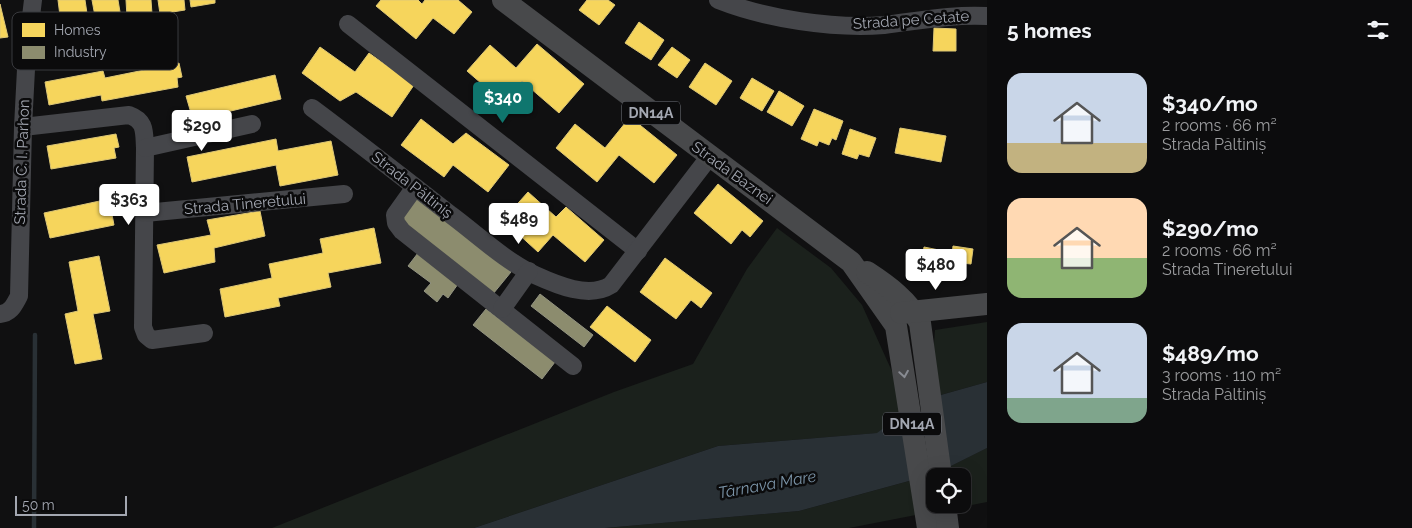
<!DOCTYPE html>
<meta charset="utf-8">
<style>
:root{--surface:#0c0c0d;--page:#1a1a1b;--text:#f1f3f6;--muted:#9a9b9d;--line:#2c2c2e;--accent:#0f766e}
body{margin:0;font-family:Raleway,sans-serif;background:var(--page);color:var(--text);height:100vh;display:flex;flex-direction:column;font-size:19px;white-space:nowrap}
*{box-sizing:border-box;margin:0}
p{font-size:16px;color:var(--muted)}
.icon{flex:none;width:28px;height:28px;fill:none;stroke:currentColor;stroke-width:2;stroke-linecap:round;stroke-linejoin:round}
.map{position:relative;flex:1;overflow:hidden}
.drawer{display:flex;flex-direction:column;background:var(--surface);width:425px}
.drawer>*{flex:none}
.buttons{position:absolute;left:926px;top:468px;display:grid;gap:10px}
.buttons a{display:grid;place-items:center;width:45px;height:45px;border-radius:10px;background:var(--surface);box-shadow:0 5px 20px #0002,0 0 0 1px var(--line);font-size:25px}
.scale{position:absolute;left:15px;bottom:12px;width:112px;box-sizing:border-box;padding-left:5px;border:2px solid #a3a7b1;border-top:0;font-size:14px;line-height:18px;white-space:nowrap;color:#a3a7b1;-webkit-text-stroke:4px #0b0b0c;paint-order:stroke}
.price{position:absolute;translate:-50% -42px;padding:0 11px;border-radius:5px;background:#fff;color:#222;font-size:16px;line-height:32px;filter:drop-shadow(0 1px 2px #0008)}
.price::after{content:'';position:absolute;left:50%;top:30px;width:15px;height:11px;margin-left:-8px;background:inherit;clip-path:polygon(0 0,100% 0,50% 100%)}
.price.selected{background:var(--accent);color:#fff}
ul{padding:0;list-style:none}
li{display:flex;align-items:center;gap:15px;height:125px;padding:0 20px}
li span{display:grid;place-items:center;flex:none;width:140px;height:100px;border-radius:15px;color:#555}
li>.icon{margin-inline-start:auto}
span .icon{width:60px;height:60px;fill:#fffc;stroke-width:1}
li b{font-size:21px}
h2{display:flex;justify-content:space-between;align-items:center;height:60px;padding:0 20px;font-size:21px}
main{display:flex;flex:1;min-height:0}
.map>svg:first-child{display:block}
.green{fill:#1b211c}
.water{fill:#293035}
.homes{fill:#f6d55c;stroke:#ddc776}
.industry{fill:#8c8c6e;stroke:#939482}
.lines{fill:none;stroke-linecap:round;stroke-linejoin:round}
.stream{stroke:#293035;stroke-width:4.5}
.minor{stroke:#45464a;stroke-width:18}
.major{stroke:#48494b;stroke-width:22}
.oneway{stroke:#888b92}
.labels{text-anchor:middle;stroke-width:5;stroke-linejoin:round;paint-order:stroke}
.shield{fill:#0b0b0c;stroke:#757880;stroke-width:1}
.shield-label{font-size:14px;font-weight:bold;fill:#a3a7b1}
.street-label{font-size:15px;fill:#a3a7b1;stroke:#0b0b0c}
.water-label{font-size:16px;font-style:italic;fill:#7c95a9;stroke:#0b0b0c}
.key{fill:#0b0b0c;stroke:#393a3e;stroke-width:1}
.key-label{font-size:14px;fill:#a3a7b1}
</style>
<main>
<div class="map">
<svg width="987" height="528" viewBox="0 0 987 528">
<rect width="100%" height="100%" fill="#101011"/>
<g class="green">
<path d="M 777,228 L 831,268 L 862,305 L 909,409 L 878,433 L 718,446 L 474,528 L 272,528 L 614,392 L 693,364 L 747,269 Z"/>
<path d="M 987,322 L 987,382 L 930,398 L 935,330 Z"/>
<path d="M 987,448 L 987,502 L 946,510 L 945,504 L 962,504 L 962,476 L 941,476 L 941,471 Z"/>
<path d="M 920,478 L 926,513 L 849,528 L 605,528 L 799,511 Z"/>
</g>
<g class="water">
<path d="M 987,382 L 987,448 L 941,471 L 930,398 Z"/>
<path d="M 909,409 L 920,478 L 799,511 L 605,528 L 474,528 L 718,446 L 877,433 Z"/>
</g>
<g class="homes">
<path d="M 58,0 L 85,0 L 89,27 L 71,29 L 69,15 L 60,16 Z"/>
<path d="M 92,0 L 118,0 L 121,18 L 113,20 L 114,24 L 97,27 Z"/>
<path d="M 126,0 L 151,0 L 152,14 L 127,17 Z"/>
<path d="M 158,0 L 184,0 L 185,10 L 160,14 Z"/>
<path d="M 190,0 L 215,0 L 215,3 L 191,7 Z"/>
<path d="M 381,0 L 418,0 L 422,4 L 425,0 L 458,0 L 472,12 L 454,34 L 433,18 L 416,39 L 376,6 Z"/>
<path d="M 587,0 L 608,0 L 615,5 L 599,25 L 579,10 Z"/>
<path d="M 0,4 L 8,37 L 0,38 Z"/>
<path d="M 639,22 L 664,40 L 651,60 L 625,43 Z"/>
<path d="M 934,28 L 956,29 L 956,51 L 933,51 Z"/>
<path d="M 537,44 L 584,84 L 559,113 L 522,81 L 504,103 L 467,71 L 490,45 L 516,68 Z"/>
<path d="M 320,47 L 355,72 L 369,53 L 414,85 L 392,117 L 356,92 L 340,101 L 302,73 Z"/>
<path d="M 672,47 L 690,60 L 677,78 L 658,65 Z"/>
<path d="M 179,63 L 182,77 L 177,78 L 178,87 L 102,101 L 101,95 L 49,105 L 45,82 L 103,71 L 105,78 Z"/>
<path d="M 705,63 L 732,81 L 716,105 L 689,87 Z"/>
<path d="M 275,75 L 281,99 L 193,120 L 186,96 Z"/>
<path d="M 752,78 L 774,91 L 762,111 L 740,98 Z"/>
<path d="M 779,91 L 804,106 L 792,126 L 767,112 Z"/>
<path d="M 814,109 L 843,121 L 836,140 L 832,138 L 829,145 L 819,141 L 817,146 L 801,139 Z"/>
<path d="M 630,117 L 677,155 L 654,183 L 619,155 L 597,182 L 556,148 L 575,124 L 605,148 Z"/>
<path d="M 421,119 L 453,144 L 466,133 L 509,165 L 488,192 L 453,165 L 444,177 L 401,145 Z"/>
<path d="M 900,128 L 946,136 L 941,162 L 895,153 Z"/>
<path d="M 850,129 L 876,138 L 869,157 L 859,154 L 857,159 L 842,154 Z"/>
<path d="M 116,134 L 119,147 L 114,148 L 116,158 L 51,169 L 47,146 Z"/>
<path d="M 276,139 L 278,151 L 331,141 L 338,175 L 280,186 L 276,165 L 192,182 L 187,157 Z"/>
<path d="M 718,184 L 763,221 L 750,237 L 742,230 L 731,244 L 694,213 Z"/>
<path d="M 528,192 L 556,217 L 566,207 L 604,240 L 585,262 L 553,235 L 538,252 L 503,220 Z"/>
<path d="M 109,199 L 114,225 L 50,238 L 44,213 Z"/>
<path d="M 260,211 L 265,236 L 214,248 L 215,262 L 164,273 L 157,245 L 211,235 L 207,220 Z"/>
<path d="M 374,228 L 381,263 L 328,273 L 331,287 L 278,298 L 280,306 L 225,317 L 220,289 L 272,278 L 269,264 L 323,253 L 320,239 Z"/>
<path d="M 953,246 L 973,249 L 971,264 L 951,262 Z"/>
<path d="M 924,247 L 939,250 L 937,262 L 922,259 Z"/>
<path d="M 99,256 L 110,311 L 93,314 L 102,359 L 75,364 L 65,314 L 78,311 L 69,262 Z"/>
<path d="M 665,258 L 712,293 L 701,308 L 691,300 L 676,319 L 640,292 Z"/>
<path d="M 607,306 L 651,340 L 635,362 L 590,327 Z"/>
</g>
<g class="industry">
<path d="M 415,197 L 511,272 L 493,294 L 398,219 Z"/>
<path d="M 418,253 L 458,284 L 448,298 L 443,294 L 437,302 L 424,291 L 431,283 L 408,266 Z"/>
<path d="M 540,294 L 593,335 L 584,347 L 531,306 Z"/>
<path d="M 486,309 L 555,362 L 542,379 L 473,325 Z"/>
</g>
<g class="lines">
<path class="stream" d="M 34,528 L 35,335"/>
<g class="minor">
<path d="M 718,0 C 766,19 833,29 884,25 C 918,21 952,14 987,16"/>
<path d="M 348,24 L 638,251"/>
<path d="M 312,108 C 359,143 405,179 451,215 C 478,235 505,261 535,275 C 557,285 589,299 611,285 L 710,156"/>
<path d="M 23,127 L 129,115 C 146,121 144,132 145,148 L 143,327 L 146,335 L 152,340 L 204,333"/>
<path d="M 145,148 L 252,124"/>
<path d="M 415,187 L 395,215 L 396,223 L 402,231 L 573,366"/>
<path d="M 145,213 L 344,194"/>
<path d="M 502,309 L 529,271"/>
<path d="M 0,314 C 11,313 14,305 19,296 L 23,127 L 27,50 L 33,0"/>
</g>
<g class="major">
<path d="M 503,0 L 851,262 L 896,326 L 928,528"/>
<path d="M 867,272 C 887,285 909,301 920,323 L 941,476"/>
<path d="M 901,313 L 987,304"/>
<path d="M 945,504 L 948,528"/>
</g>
</g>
<defs><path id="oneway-chevron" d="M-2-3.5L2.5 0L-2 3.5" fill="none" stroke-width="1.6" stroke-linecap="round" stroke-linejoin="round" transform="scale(1.25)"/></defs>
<use class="oneway" href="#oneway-chevron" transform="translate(904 374) rotate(81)"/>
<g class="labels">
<g class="shield">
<rect x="622" y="101.5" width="58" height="23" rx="4"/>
<rect x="883" y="412.5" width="58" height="23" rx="4"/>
</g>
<g class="shield-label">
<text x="651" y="118">DN14A</text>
<text x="912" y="429">DN14A</text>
</g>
<g class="street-label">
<text transform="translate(911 20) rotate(-4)" y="5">Strada pe Cetate</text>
<text transform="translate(22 162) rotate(-88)" y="5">Strada C. I. Parhon</text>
<text transform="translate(732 173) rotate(36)" y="5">Strada Baznei</text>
<text transform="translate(412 185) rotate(38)" y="5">Strada Păltiniș</text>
<text transform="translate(245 204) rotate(-5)" y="5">Strada Tineretului</text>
</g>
<g class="water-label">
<text transform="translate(767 484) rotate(-10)" y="6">Târnava Mare</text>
</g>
</g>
<rect x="12" y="12" width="166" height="58" rx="8" class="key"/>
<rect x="22" y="23" width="23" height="14" fill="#f6d55c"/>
<rect x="22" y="46" width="23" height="13" fill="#8c8c6e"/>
<g class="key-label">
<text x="54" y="35">Homes</text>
<text x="54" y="57">Industry</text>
</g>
</svg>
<div class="buttons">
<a><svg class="icon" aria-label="locate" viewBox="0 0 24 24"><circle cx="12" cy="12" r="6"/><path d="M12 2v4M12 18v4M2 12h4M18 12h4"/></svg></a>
</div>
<div class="scale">50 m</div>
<b class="price selected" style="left:503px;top:124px">$340</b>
<b class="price" style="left:202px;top:152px">$290</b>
<b class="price" style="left:129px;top:226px">$363</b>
<b class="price" style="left:519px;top:245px">$489</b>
<b class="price" style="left:936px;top:291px">$480</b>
</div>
<section class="drawer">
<h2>5 homes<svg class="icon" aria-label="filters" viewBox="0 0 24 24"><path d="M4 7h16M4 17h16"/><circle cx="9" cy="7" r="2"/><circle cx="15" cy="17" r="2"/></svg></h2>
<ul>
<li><span style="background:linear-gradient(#c9d6e8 70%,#c2b280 0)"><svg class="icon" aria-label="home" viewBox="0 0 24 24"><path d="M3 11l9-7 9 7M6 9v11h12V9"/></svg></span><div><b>$340/mo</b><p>2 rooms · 66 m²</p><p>Strada Păltiniș</p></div></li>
<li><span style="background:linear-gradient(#ffd9b3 60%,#8fb573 0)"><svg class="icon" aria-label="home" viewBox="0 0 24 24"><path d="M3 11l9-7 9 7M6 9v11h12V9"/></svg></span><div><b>$290/mo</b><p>2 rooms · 66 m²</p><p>Strada Tineretului</p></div></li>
<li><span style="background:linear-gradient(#c9d6e8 75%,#7fa58c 0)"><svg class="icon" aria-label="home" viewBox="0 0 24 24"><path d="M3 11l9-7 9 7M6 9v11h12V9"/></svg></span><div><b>$489/mo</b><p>3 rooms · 110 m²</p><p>Strada Păltiniș</p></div></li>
</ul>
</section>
</main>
